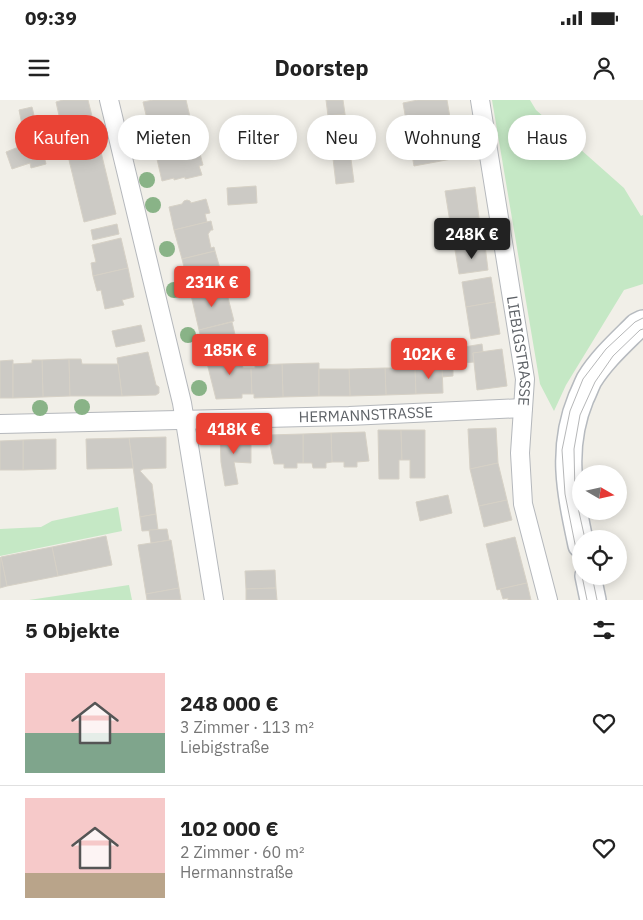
<!DOCTYPE html>
<html lang="de">
<meta charset="utf-8">
<style>
:root{--surface:#fff;--page:#f2f2f2;--text:#222;--muted:#767676;--line:#e0e0e0;--accent:#ea4335}
body{margin:0;font-family:"IBM Plex Sans",sans-serif;background:var(--page);color:var(--text);height:100vh;display:flex;flex-direction:column;font-size:19px;white-space:nowrap}
*{box-sizing:border-box;margin:0}
p{font-size:16px;color:var(--muted)}
.icon{flex:none;width:28px;height:28px;fill:none;stroke:currentColor;stroke-width:2;stroke-linecap:round;stroke-linejoin:round}
.map{position:relative;height:500px;overflow:hidden}
.drawer{display:flex;flex-direction:column;background:var(--surface);flex:1}
.drawer>*{flex:none}
.banner{position:absolute;left:15px;top:15px;width:614px;height:45px;display:flex;gap:10px}
.needle{width:32px;rotate:99deg}
.fabs{position:absolute;left:572px;top:365px;display:grid;gap:10px}
.fabs a{display:grid;place-items:center;width:55px;height:55px;border-radius:50%;background:var(--surface);box-shadow:0 2px 12px #0003;font-size:25px}
.price{position:absolute;translate:-50% -42px;padding:0 11px;border-radius:5px;background:var(--accent);color:#fff;font-size:16px;line-height:32px;filter:drop-shadow(0 1px 2px #0008)}
.price::after{content:'';position:absolute;left:50%;top:30px;width:15px;height:11px;margin-left:-8px;background:inherit;clip-path:polygon(0 0,100% 0,50% 100%)}
.price.selected{background:#222;color:#fff}
ul{padding:0;list-style:none}
li{display:flex;align-items:center;gap:15px;height:125px;padding:0 25px}
li+li{border-top:1px solid var(--line)}
li span{display:grid;place-items:center;flex:none;width:140px;height:100px;border-radius:0px;color:#555}
li>.icon{margin-inline-start:auto}
span .icon{width:60px;height:60px;fill:#fffc;stroke-width:1}
li b{font-size:21px}
h2{display:flex;justify-content:space-between;align-items:center;height:60px;padding:0 25px;font-size:21px}
.tag{padding:0 18px;border-radius:22px;background:var(--surface);box-shadow:0 2px 12px #0003;font-size:18px;line-height:45px}
.tag.selected{background:var(--accent);color:#fff}
.status{display:flex;justify-content:space-between;align-items:center;height:35px;padding:0 25px;background:var(--surface);direction:ltr}
.status svg{height:14px;fill:currentColor}
header{display:flex;justify-content:space-between;align-items:center;height:65px;padding:0 25px;background:var(--surface);font-size:22px;font-weight:800}
.map>svg:first-child{display:block}
.green{fill:#c5e8c5}
.building{fill:#cccac5;stroke:#d6d1c6}
.lines{fill:none;stroke-linecap:round;stroke-linejoin:round}
.street-casing{stroke:#b5b8bc;stroke-width:20}
.secondary-casing{stroke:#b6babf;stroke-width:28}
.street{stroke:#fff;stroke-width:18}
.secondary{stroke:#fff;stroke-width:25}
.tram{stroke:#b6b7b8;stroke-width:1}
.tree{fill:#89b387}
.labels{text-anchor:middle;stroke-width:5;stroke-linejoin:round;paint-order:stroke}
.street-label{font-size:15px;fill:#5f6368;stroke:#fff}
</style>
<div class="status"><b>09:39</b><svg viewBox="0 0 49 12"><path d="M0 12V9h3v3zM5 12V6h3v6zM10 12V3h3v9zM15 12V0h3v12zM26 1h20v11H26zM47 4h2v5h-2z"/></svg></div>
<header><svg class="icon" aria-label="menu" viewBox="0 0 24 24"><path d="M4 6h16M4 12h16M4 18h16"/></svg>Doorstep<svg class="icon" aria-label="person" viewBox="0 0 24 24"><circle cx="12" cy="8" r="4"/><path d="M4 21q1-7 8-7t8 7"/></svg></header>
<div class="map">
<svg width="643" height="500" viewBox="0 0 643 500">
<rect width="100%" height="100%" fill="#f1efe8"/>
<g class="green">
<path d="M 492,0 L 530,0 L 536,10 L 624,88 L 641,116 L 643,115 L 643,184 L 624,190 L 566,285 L 554,311 L 540,284 Z"/>
<path d="M 118,407 L 122,431 L 0,456 L 0,429 L 41,427 L 52,421 Z"/>
<path d="M 129,485 L 132,500 L 29,500 Z"/>
</g>
<g class="building">
<path d="M 63,0 L 88,0 L 101,52 L 69,60 L 56,2 Z"/>
<path d="M 153,0 L 186,0 L 191,21 L 150,32 L 143,2 Z"/>
<path d="M 326,0 L 343,0 L 345,14 L 328,16 Z"/>
<path d="M 418,0 L 447,0 L 457,58 L 414,66 L 403,3 Z"/>
<path d="M 32,7 L 40,40 L 26,44 L 19,10 Z"/>
<path d="M 345,14 L 354,82 L 336,84 L 328,16 Z"/>
<path d="M 191,21 L 194,34 L 187,35 L 191,52 L 157,59 L 150,32 Z"/>
<path d="M 40,40 L 46,64 L 31,68 L 30,63 L 12,69 L 6,52 L 26,44 Z"/>
<path d="M 199,50 L 203,65 L 199,66 L 202,75 L 185,79 L 185,77 L 174,80 L 174,78 L 162,81 L 157,59 Z"/>
<path d="M 101,52 L 116,114 L 84,122 L 69,60 Z"/>
<path d="M 256,86 L 257,103 L 228,105 L 227,88 Z"/>
<path d="M 475,87 L 479,118 L 450,122 L 445,91 Z"/>
<path d="M 206,99 L 210,113 L 205,114 L 207,122 L 174,130 L 169,107 L 182,104 L 184,101 L 187,100 L 190,101 L 191,103 Z"/>
<path d="M 479,118 L 485,145 L 455,150 L 450,122 Z"/>
<path d="M 211,121 L 213,130 L 211,130 L 208,134 L 211,148 L 214,147 L 215,151 L 182,159 L 174,130 Z"/>
<path d="M 117,124 L 119,134 L 93,140 L 91,130 Z"/>
<path d="M 121,138 L 128,168 L 93,176 L 91,163 L 96,162 L 92,145 Z"/>
<path d="M 485,145 L 488,170 L 459,174 L 455,150 Z"/>
<path d="M 215,151 L 225,186 L 191,195 L 182,159 Z"/>
<path d="M 128,168 L 134,197 L 122,200 L 124,205 L 105,209 L 101,190 L 97,191 L 93,176 Z"/>
<path d="M 491,177 L 495,202 L 466,207 L 462,182 Z"/>
<path d="M 225,186 L 234,221 L 199,230 L 191,195 Z"/>
<path d="M 495,202 L 500,234 L 471,239 L 466,207 Z"/>
<path d="M 232,222 L 239,251 L 206,259 L 199,230 Z"/>
<path d="M 141,225 L 145,241 L 116,247 L 112,231 Z"/>
<path d="M 482,244 L 483,252 L 473,253 L 474,262 L 453,264 L 453,276 L 442,277 L 441,261 L 443,261 L 443,258 L 450,257 L 450,259 L 462,257 L 461,251 L 465,250 L 464,247 Z"/>
<path d="M 502,249 L 507,286 L 477,290 L 473,253 Z"/>
<path d="M 239,251 L 243,268 L 251,268 L 252,294 L 242,294 L 242,298 L 216,299 L 206,259 Z"/>
<path d="M 148,252 L 156,285 L 159,287 L 159,293 L 156,295 L 122,296 L 117,258 Z"/>
<path d="M 69,259 L 70,296 L 43,297 L 42,260 Z"/>
<path d="M 69,259 L 81,259 L 82,264 L 118,264 L 122,296 L 70,296 Z"/>
<path d="M 13,260 L 13,298 L 0,298 L 0,261 Z"/>
<path d="M 32,260 L 42,260 L 43,297 L 13,298 L 13,264 L 32,263 Z"/>
<path d="M 319,263 L 319,296 L 283,297 L 282,264 Z"/>
<path d="M 397,263 L 403,263 L 403,267 L 415,267 L 416,294 L 386,295 L 385,268 L 397,268 Z"/>
<path d="M 282,264 L 283,297 L 254,298 L 254,294 L 252,294 L 251,268 L 255,268 L 255,265 Z"/>
<path d="M 442,266 L 443,293 L 416,294 L 415,267 Z"/>
<path d="M 385,268 L 386,295 L 350,296 L 349,269 Z"/>
<path d="M 319,269 L 349,269 L 350,296 L 319,296 Z"/>
<path d="M 496,328 L 498,363 L 470,369 L 468,329 Z"/>
<path d="M 378,330 L 401,330 L 402,360 L 399,360 L 399,379 L 379,379 Z"/>
<path d="M 401,330 L 425,330 L 425,378 L 410,378 L 410,360 L 402,360 Z"/>
<path d="M 365,332 L 369,361 L 357,362 L 357,367 L 344,367 L 344,362 L 332,362 L 331,333 Z"/>
<path d="M 331,333 L 332,362 L 326,363 L 326,368 L 313,368 L 312,363 L 303,363 L 303,334 Z"/>
<path d="M 303,334 L 303,363 L 297,363 L 297,368 L 284,368 L 284,364 L 274,364 L 268,335 Z"/>
<path d="M 220,335 L 251,335 L 251,363 L 234,362 L 238,384 L 225,386 L 221,362 Z"/>
<path d="M 166,337 L 166,368 L 143,369 L 140,371 L 152,384 L 156,414 L 140,417 L 129,338 Z"/>
<path d="M 129,338 L 133,368 L 87,369 L 86,339 Z"/>
<path d="M 56,339 L 56,369 L 23,370 L 23,340 Z"/>
<path d="M 23,340 L 23,370 L 0,370 L 0,341 Z"/>
<path d="M 498,363 L 507,400 L 479,406 L 470,369 Z"/>
<path d="M 448,395 L 452,413 L 420,421 L 416,402 Z"/>
<path d="M 507,400 L 512,420 L 484,427 L 479,406 Z"/>
<path d="M 156,414 L 158,430 L 142,431 L 140,417 Z"/>
<path d="M 167,429 L 169,440 L 151,443 L 149,430 Z"/>
<path d="M 106,436 L 112,465 L 58,476 L 52,447 Z"/>
<path d="M 515,437 L 527,483 L 497,490 L 486,444 Z"/>
<path d="M 171,440 L 179,488 L 146,494 L 138,445 Z"/>
<path d="M 52,447 L 58,476 L 7,486 L 1,457 Z"/>
<path d="M 1,457 L 7,486 L 0,488 L 0,458 Z"/>
<path d="M 275,470 L 276,488 L 246,489 L 245,471 Z"/>
<path d="M 527,483 L 531,500 L 508,500 L 508,498 L 503,499 L 500,489 Z"/>
<path d="M 179,488 L 181,500 L 147,500 L 146,494 Z"/>
<path d="M 276,488 L 277,500 L 246,500 L 246,489 Z"/>
</g>
<g class="lines">
<defs>
<g id="street">
<path d="M 109,0 L 182,303 L 214,500"/>
<path id="s1" d="M 480,0 L 525,279 L 520,353 L 523,404 L 548,500"/>
<path id="s2" d="M 0,324 L 349,316 L 523,308"/>
</g>
<g id="secondary">
<path d="M 581,445 C 570,393 560,349 581,298 C 584,292 586,286 589,280 C 602,259 620,243 637,226 L 643,223"/>
<path d="M 588,476 L 593,500"/>
</g>
</defs>
<use href="#street" class="street-casing"/>
<use href="#secondary" class="secondary-casing"/>
<use href="#street" class="street"/>
<use href="#secondary" class="secondary"/>
<g class="tram">
<path d="M 585,439 L 575,394 L 574,349 L 580,315 L 595,282 L 613,256 L 640,230 L 643,229"/>
<path d="M 581,474 L 565,394 L 562,350 L 570,311 L 583,279 L 606,249 L 635,222 L 643,218"/>
<path d="M 582,476 L 587,500"/>
<path d="M 592,476 L 597,500"/>
</g>
</g>
<g class="tree">
<circle cx="135" cy="28" r="8"/>
<circle cx="147" cy="80" r="8"/>
<circle cx="153" cy="105" r="8"/>
<circle cx="167" cy="149" r="8"/>
<circle cx="174" cy="190" r="8"/>
<circle cx="188" cy="235" r="8"/>
<circle cx="199" cy="288" r="8"/>
<circle cx="82" cy="307" r="8"/>
<circle cx="40" cy="308" r="8"/>
</g>
<g class="labels">
<g class="street-label">
<text dy="5" stroke="none"><textPath href="#s1" startOffset="254">LIEBIGSTRASSE</textPath></text>
<text dy="5" stroke="none"><textPath href="#s2" startOffset="366">HERMANNSTRASSE</textPath></text>
</g>
</g>
</svg>
<div class="fabs">
<a><svg class="needle" viewBox="-14 -14 28 28"><path d="M0-13l5 13h-10z" fill="#e53935"/><path d="M0 13l5-13h-10z" fill="#767676"/></svg></a>
<a><svg class="icon" aria-label="locate" viewBox="0 0 24 24"><circle cx="12" cy="12" r="6"/><path d="M12 2v4M12 18v4M2 12h4M18 12h4"/></svg></a>
</div>
<b class="price selected" style="left:472px;top:160px">248K €</b>
<b class="price" style="left:212px;top:208px">231K €</b>
<b class="price" style="left:230px;top:276px">185K €</b>
<b class="price" style="left:429px;top:280px">102K €</b>
<b class="price" style="left:234px;top:355px">418K €</b>
<div class="banner">
<a class="tag selected">Kaufen</a>
<a class="tag">Mieten</a>
<a class="tag">Filter</a>
<a class="tag">Neu</a>
<a class="tag">Wohnung</a>
<a class="tag">Haus</a>
</div>
</div>
<section class="drawer">
<h2>5 Objekte<svg class="icon" aria-label="filters" viewBox="0 0 24 24"><path d="M4 7h16M4 17h16"/><circle cx="9" cy="7" r="2"/><circle cx="15" cy="17" r="2"/></svg></h2>
<ul>
<li><span style="background:linear-gradient(#f6c9c9 60%,#7fa58c 0)"><svg class="icon" aria-label="home" viewBox="0 0 24 24"><path d="M3 11l9-7 9 7M6 9v11h12V9"/></svg></span><div><b>248 000 €</b><p>3 Zimmer · 113 m²</p><p>Liebigstraße</p></div><svg class="icon" aria-label="heart" viewBox="0 0 24 24"><path d="M12 20l-8-8c-3-5 5-10 8-4 3-6 11-1 8 4z"/></svg></li>
<li><span style="background:linear-gradient(#f6c9c9 75%,#b9a48a 0)"><svg class="icon" aria-label="home" viewBox="0 0 24 24"><path d="M3 11l9-7 9 7M6 9v11h12V9"/></svg></span><div><b>102 000 €</b><p>2 Zimmer · 60 m²</p><p>Hermannstraße</p></div><svg class="icon" aria-label="heart" viewBox="0 0 24 24"><path d="M12 20l-8-8c-3-5 5-10 8-4 3-6 11-1 8 4z"/></svg></li>
</ul>
</section>
